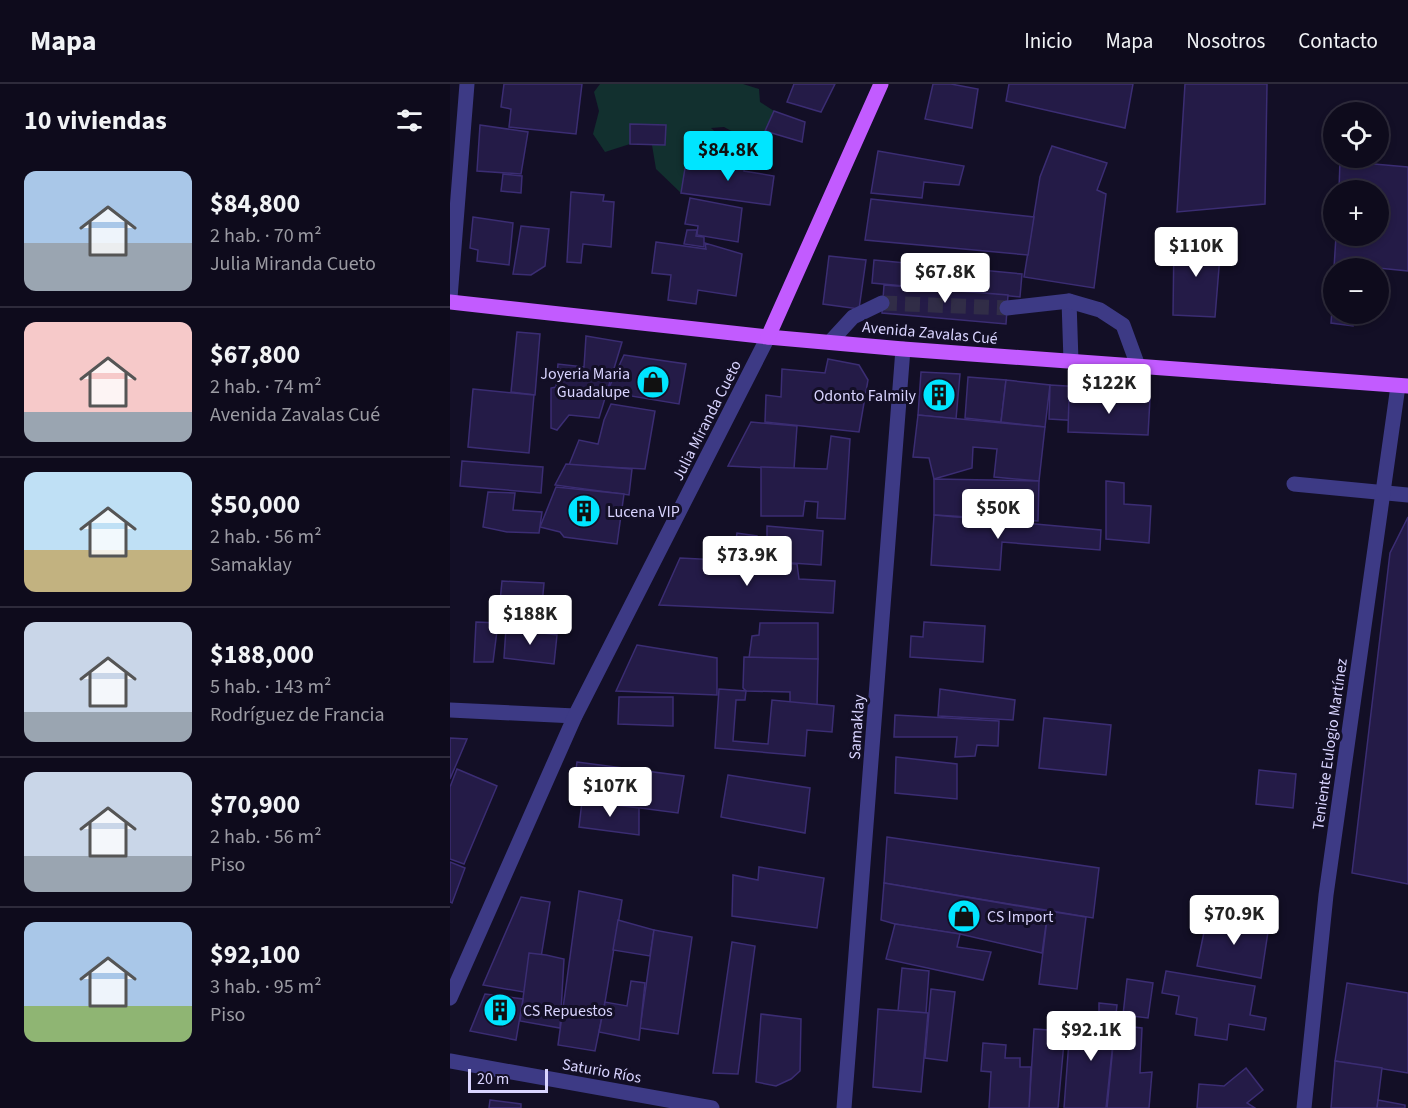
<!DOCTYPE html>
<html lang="es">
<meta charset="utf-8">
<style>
:root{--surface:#0e0b1c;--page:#1c1929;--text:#f1f3f6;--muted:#9b9ba3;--line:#2e2b3b;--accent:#00e5ff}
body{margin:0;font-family:"Source Sans 3",sans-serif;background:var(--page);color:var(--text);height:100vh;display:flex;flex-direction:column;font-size:22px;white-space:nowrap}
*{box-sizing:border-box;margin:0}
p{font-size:20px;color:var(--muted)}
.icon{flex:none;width:33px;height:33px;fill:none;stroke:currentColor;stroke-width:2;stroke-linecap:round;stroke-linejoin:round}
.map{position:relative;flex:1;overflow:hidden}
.sheet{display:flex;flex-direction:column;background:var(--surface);width:450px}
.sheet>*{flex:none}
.fabs{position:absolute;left:873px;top:18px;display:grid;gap:12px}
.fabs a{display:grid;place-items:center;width:66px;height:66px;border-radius:50%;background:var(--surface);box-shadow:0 3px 9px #0003,0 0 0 2px var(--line);font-size:30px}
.scale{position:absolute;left:18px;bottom:15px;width:80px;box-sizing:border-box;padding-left:6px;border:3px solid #d9d4ff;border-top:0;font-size:16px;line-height:21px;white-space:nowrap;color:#d9d4ff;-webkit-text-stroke:4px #130f26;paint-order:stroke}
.price{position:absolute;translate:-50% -51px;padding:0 14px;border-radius:6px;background:#fff;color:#222;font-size:20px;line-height:39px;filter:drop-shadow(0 2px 3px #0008)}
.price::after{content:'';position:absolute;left:50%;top:36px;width:18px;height:14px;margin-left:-9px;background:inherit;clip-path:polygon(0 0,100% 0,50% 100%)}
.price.current{background:var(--accent);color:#111}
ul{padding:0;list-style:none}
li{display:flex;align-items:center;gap:18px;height:150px;padding:0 24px}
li+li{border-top:2px solid var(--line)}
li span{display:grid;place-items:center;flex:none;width:168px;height:120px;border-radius:12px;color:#555}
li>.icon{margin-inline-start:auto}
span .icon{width:72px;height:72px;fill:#fffc;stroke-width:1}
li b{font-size:26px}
h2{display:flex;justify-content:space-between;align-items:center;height:72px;padding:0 24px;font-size:26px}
header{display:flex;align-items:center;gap:36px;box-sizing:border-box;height:84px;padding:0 30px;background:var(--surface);border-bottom:2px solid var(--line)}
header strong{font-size:28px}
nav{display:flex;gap:33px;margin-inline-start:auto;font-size:21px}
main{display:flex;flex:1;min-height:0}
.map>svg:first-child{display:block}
.green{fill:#12302f}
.building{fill:#241b47;stroke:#3b2d73;stroke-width:1.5}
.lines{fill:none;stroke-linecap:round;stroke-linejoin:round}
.minor-tunnel{stroke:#312d47;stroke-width:15;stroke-dasharray:15 8;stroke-linecap:butt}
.minor{stroke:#3d3a85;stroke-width:15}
.major{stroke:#c25bff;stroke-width:15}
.labels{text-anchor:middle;stroke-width:6;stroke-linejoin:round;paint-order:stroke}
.street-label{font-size:16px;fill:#d9d4ff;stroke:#130f26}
.poi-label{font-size:16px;fill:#d9d4ff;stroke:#130f26;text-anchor:start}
</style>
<header>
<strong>Mapa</strong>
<nav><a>Inicio</a><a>Mapa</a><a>Nosotros</a><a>Contacto</a></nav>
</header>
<main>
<section class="sheet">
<h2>10 viviendas<svg class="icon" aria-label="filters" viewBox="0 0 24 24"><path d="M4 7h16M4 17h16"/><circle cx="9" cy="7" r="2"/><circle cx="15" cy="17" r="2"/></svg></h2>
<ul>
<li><span style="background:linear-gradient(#a9c7e8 60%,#9aa5b1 0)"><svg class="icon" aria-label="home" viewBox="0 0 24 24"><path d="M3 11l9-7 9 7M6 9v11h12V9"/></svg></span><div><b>$84,800</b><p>2 hab. · 70 m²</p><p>Julia Miranda Cueto</p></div></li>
<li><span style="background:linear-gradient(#f6c9c9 75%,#9aa5b1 0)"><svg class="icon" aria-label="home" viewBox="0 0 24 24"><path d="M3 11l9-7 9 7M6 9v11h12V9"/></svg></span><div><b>$67,800</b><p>2 hab. · 74 m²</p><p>Avenida Zavalas Cué</p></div></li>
<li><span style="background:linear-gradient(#bfe0f5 65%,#c2b280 0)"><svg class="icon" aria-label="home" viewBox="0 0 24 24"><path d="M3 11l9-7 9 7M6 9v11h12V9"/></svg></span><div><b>$50,000</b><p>2 hab. · 56 m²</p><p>Samaklay</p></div></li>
<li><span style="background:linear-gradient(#c9d6e8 75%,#9aa5b1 0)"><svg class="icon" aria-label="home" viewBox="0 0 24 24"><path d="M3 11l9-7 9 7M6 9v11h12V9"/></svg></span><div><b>$188,000</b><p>5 hab. · 143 m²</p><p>Rodríguez de Francia</p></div></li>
<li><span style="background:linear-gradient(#c9d6e8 70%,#9aa5b1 0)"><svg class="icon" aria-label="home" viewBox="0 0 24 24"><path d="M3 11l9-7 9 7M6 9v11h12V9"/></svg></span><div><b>$70,900</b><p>2 hab. · 56 m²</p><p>Piso</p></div></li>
<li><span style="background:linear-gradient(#a9c7e8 70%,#8fb573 0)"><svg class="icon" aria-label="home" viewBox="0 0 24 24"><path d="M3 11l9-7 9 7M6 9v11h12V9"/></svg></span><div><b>$92,100</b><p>3 hab. · 95 m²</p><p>Piso</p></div></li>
</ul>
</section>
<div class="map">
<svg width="958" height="1024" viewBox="0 0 958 1024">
<rect width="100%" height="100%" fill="#130f26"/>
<path class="green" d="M 150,0 L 293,0 L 309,5 L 310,18 L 324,27 L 315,47 L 289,51 L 274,43 L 261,44 L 289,70 L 269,72 L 267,82 L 236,78 L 231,109 L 206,85 L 202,61 L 215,61 L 216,41 L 181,40 L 180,60 L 155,68 L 143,50 L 149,27 L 144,8 Z"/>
<g class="building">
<path d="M 54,0 L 132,0 L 126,50 L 59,43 L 61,25 L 51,23 Z"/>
<path d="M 344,0 L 385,0 L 371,28 L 337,18 Z"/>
<path d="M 483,0 L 501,0 L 528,5 L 522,44 L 475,35 Z"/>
<path d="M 559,0 L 683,0 L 675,44 L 556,17 Z"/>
<path d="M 735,0 L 817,0 L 815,120 L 727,128 Z"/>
<path d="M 324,27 L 355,38 L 352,58 L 315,47 Z"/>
<path d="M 180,40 L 216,41 L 215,61 L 180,60 Z"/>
<path d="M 30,41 L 78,48 L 71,90 L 27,87 Z"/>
<path d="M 602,62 L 657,79 L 647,106 L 656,110 L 644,204 L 574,193 L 590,93 Z"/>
<path d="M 428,67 L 514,82 L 509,101 L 474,98 L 472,114 L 421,109 Z"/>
<path d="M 268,72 L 295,76 L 294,87 L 324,92 L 320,121 L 231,109 L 236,78 L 267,82 Z"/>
<path d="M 890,77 L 958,83 L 958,187 L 928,184 L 884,184 L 886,152 L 928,152 L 928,106 L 889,106 Z"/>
<path d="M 53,90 L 72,92 L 71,109 L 51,107 Z"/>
<path d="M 121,108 L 154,111 L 153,117 L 164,118 L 161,163 L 133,160 L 131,179 L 117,178 Z"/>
<path d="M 240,114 L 292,124 L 288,158 L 247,151 L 248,142 L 235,140 Z"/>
<path d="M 421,115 L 584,133 L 578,171 L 415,156 Z"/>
<path d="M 23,133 L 63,139 L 59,181 L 27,177 L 28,166 L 20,164 Z"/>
<path d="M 71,142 L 99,145 L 95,182 L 81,191 L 63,190 Z"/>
<path d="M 237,146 L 247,146 L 246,152 L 254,153 L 254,163 L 234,160 Z"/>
<path d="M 724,156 L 771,159 L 765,233 L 723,231 Z"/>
<path d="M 206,158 L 256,165 L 255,159 L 292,170 L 286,212 L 248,206 L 246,220 L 218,216 L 221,191 L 202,189 Z"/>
<path d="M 379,172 L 416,176 L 409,225 L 373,220 Z"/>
<path d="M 424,176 L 572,190 L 570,213 L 422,199 Z"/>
<path d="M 434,201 L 558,211 L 556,240 L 432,229 Z"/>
<path d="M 884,201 L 884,230 L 903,230 L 903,242 L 881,239 Z"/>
<path d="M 67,248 L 90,250 L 85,311 L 61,308 Z"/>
<path d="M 136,252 L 172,258 L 149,334 L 119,331 L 107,346 L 101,344 L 101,304 L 106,303 L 108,280 L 134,283 Z"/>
<path d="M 174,271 L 236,280 L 229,320 L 157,308 Z"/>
<path d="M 378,275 L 409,281 L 418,296 L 409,348 L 315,338 L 316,311 L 331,313 L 332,285 L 375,289 Z"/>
<path d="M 471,288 L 510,290 L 506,335 L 468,331 Z"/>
<path d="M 518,293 L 556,296 L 551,338 L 515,334 Z"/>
<path d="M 556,296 L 600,301 L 595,343 L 551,338 Z"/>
<path d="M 600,301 L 668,305 L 666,339 L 599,335 Z"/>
<path d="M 23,305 L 84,311 L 79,369 L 18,363 Z"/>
<path d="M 619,312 L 700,315 L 698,351 L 618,348 Z"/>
<path d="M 161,320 L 205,327 L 195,385 L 119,381 L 129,356 L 148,360 L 154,336 Z"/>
<path d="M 468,331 L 595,343 L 589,397 L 544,393 L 547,365 L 523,363 L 522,384 L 484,395 L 479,374 L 463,373 Z"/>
<path d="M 301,338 L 347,342 L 344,385 L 278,382 Z"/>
<path d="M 381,352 L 400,355 L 395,435 L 367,434 L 368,418 L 355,417 L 353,432 L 311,432 L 311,383 L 377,385 Z"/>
<path d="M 12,377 L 93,383 L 91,409 L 10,402 Z"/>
<path d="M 116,380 L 182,385 L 179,411 L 105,401 Z"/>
<path d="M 484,395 L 589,397 L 588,437 L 484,431 Z"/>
<path d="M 656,397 L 674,399 L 674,420 L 701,422 L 699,459 L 656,455 Z"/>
<path d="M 106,403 L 174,410 L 167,460 L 114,453 L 110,448 L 90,443 Z"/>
<path d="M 38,408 L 65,409 L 63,426 L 92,428 L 89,449 L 57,448 L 33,443 Z"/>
<path d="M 484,431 L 651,446 L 650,466 L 552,458 L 550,486 L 481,481 Z"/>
<path d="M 958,433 L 958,800 L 902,789 L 940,469 Z"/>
<path d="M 317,442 L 373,447 L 371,481 L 283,475 L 287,449 L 307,452 L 306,459 L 317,460 Z"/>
<path d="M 230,474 L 347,480 L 349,495 L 385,497 L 383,529 L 209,521 Z"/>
<path d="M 52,497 L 94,499 L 90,543 L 48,539 Z"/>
<path d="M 26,538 L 48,539 L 43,578 L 24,578 Z"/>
<path d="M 474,538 L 535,542 L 533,578 L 460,573 L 461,552 L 473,553 Z"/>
<path d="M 310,539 L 368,539 L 368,575 L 299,574 L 302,552 L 309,551 Z"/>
<path d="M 56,544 L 107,551 L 104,580 L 54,574 Z"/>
<path d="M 187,561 L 267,574 L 267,611 L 166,607 Z"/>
<path d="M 294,573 L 368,575 L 367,624 L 340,624 L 340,608 L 296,607 L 293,604 Z"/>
<path d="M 269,605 L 296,607 L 295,616 L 286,616 L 283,657 L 318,660 L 322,616 L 384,622 L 382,648 L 357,646 L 355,672 L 265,664 Z"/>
<path d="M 490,605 L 565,616 L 563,636 L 488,632 Z"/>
<path d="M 169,613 L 223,613 L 223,642 L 168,640 Z"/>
<path d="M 445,631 L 549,637 L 548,662 L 527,661 L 525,672 L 505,673 L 507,653 L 444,653 Z"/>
<path d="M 594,634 L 661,641 L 656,691 L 589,684 Z"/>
<path d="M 0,654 L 17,655 L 0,695 Z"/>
<path d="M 446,673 L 507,680 L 507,715 L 445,709 Z"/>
<path d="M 127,678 L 234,692 L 228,729 L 122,715 Z"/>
<path d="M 7,685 L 47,702 L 14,780 L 0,775 L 0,703 Z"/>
<path d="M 809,686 L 846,690 L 843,724 L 806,720 Z"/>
<path d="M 278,691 L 360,704 L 355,749 L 271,733 Z"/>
<path d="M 132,717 L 189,724 L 189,751 L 129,743 Z"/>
<path d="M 437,753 L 649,784 L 643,834 L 434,799 Z"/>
<path d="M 0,778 L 15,784 L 2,819 L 0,818 Z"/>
<path d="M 309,783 L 374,794 L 367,844 L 282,832 L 283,791 L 308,796 Z"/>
<path d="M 434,799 L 598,827 L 592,869 L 510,850 L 445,840 L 431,836 Z"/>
<path d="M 129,807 L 172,816 L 155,918 L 145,967 L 108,961 Z"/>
<path d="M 71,813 L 100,818 L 85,910 L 33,901 Z"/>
<path d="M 598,827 L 636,833 L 627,905 L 589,900 Z"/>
<path d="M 758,829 L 819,841 L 811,894 L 747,882 Z"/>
<path d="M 168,836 L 204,846 L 200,872 L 163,866 Z"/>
<path d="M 445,840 L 510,850 L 507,863 L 541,868 L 533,896 L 436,875 Z"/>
<path d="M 204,846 L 242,853 L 228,950 L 190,944 Z"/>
<path d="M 282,858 L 305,862 L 288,990 L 263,989 Z"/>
<path d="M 79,869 L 96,871 L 114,875 L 110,944 L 70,937 Z"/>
<path d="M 452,884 L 479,887 L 476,929 L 448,927 Z"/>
<path d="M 716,887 L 805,902 L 800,931 L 816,934 L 814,946 L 779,940 L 777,956 L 745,951 L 747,934 L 726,930 L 729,912 L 712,909 Z"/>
<path d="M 677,895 L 703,899 L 698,934 L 673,931 Z"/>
<path d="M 181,897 L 195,899 L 189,956 L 149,948 L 155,918 L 177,922 Z"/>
<path d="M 897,899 L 958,909 L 958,989 L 885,977 Z"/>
<path d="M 481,905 L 505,908 L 497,977 L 475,974 Z"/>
<path d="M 35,910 L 73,915 L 66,956 L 20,947 Z"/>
<path d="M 649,919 L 667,921 L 656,1024 L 614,1024 L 620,943 L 649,946 Z"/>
<path d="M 428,925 L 478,929 L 471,1008 L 423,1003 Z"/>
<path d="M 311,930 L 351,935 L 350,987 L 341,995 L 326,1002 L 306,998 Z"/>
<path d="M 665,941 L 692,944 L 690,989 L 702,988 L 699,1024 L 657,1024 Z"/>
<path d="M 584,945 L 615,947 L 608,1024 L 579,1024 Z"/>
<path d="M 533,959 L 556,961 L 555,974 L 570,974 L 570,983 L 581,983 L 579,1024 L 539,1024 L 541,988 L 531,987 Z"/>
<path d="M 885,977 L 932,984 L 927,1024 L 881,1024 Z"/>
<path d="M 796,984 L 813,1006 L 797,1019 L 805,1024 L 747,1024 L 749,1000 L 774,1002 Z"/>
<path d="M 40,1016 L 71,1020 L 71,1024 L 39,1024 Z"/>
<path d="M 928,1016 L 955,1021 L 955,1024 L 927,1024 Z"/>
</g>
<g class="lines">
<path class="minor-tunnel" d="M 432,219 L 557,224"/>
<g class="minor">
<path d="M 0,214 L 17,0"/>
<path d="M 619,217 L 621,277"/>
<path d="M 557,224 L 619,217 L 650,226 L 673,241 L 688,282"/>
<path d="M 380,258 L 403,233 L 432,219"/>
<path d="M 844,400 L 958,411"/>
<path d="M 0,626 L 125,632"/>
<path d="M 0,914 L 125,632 L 318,253"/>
<path d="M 0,977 L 262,1024"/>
<path d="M 394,1024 L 453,265"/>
<path d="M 854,1024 L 876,811 L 948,302"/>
</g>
<g class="major">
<path d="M 0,218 L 318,253 L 453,265 L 958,302"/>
<path d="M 318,253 L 431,0"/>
</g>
</g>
<defs>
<symbol id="shop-disc" viewBox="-11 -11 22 22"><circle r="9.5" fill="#00e5ff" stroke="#130f26"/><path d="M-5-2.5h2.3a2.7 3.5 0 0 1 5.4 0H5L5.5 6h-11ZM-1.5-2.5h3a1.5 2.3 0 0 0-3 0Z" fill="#111"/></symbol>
<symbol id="building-disc" viewBox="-11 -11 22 22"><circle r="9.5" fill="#00e5ff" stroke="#130f26"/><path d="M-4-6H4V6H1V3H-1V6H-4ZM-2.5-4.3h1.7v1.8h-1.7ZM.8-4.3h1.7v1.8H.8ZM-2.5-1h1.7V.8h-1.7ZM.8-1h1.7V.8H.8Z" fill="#111"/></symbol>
</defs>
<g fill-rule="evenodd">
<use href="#shop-disc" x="184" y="279" width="38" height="38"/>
<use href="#building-disc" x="470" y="292" width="38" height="38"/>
<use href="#building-disc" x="115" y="408" width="38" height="38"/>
<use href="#shop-disc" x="495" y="813" width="38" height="38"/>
<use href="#building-disc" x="31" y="907" width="38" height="38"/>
</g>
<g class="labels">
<g class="street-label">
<text transform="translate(480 248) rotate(5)" y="6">Avenida Zavalas Cué</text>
<text transform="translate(256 336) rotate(-63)" y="6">Julia Miranda Cueto</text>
<text transform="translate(406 643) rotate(-86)" y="6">Samaklay</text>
<text transform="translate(879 660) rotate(-82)" y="6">Teniente Eulogio Martínez</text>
<text transform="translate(152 986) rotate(10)" y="6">Saturio Ríos</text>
</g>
<g class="poi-label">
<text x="180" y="295" text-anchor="end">Joyeria Maria<tspan x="180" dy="18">Guadalupe</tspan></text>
<text x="466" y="317" text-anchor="end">Odonto Falmily</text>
<text x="157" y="433">Lucena VIP</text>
<text x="537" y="838">CS Import</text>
<text x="73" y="932">CS Repuestos</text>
</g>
</g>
</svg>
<div class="fabs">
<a><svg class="icon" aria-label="locate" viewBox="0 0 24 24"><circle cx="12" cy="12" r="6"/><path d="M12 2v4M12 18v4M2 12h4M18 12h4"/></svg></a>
<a>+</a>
<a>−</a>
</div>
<div class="scale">20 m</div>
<b class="price current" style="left:278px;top:98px">$84.8K</b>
<b class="price" style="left:746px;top:194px">$110K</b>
<b class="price" style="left:495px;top:220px">$67.8K</b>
<b class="price" style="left:659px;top:331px">$122K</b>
<b class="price" style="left:548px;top:456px">$50K</b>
<b class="price" style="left:297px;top:503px">$73.9K</b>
<b class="price" style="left:80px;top:562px">$188K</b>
<b class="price" style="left:160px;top:734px">$107K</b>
<b class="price" style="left:784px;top:862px">$70.9K</b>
<b class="price" style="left:641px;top:978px">$92.1K</b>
</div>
</main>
